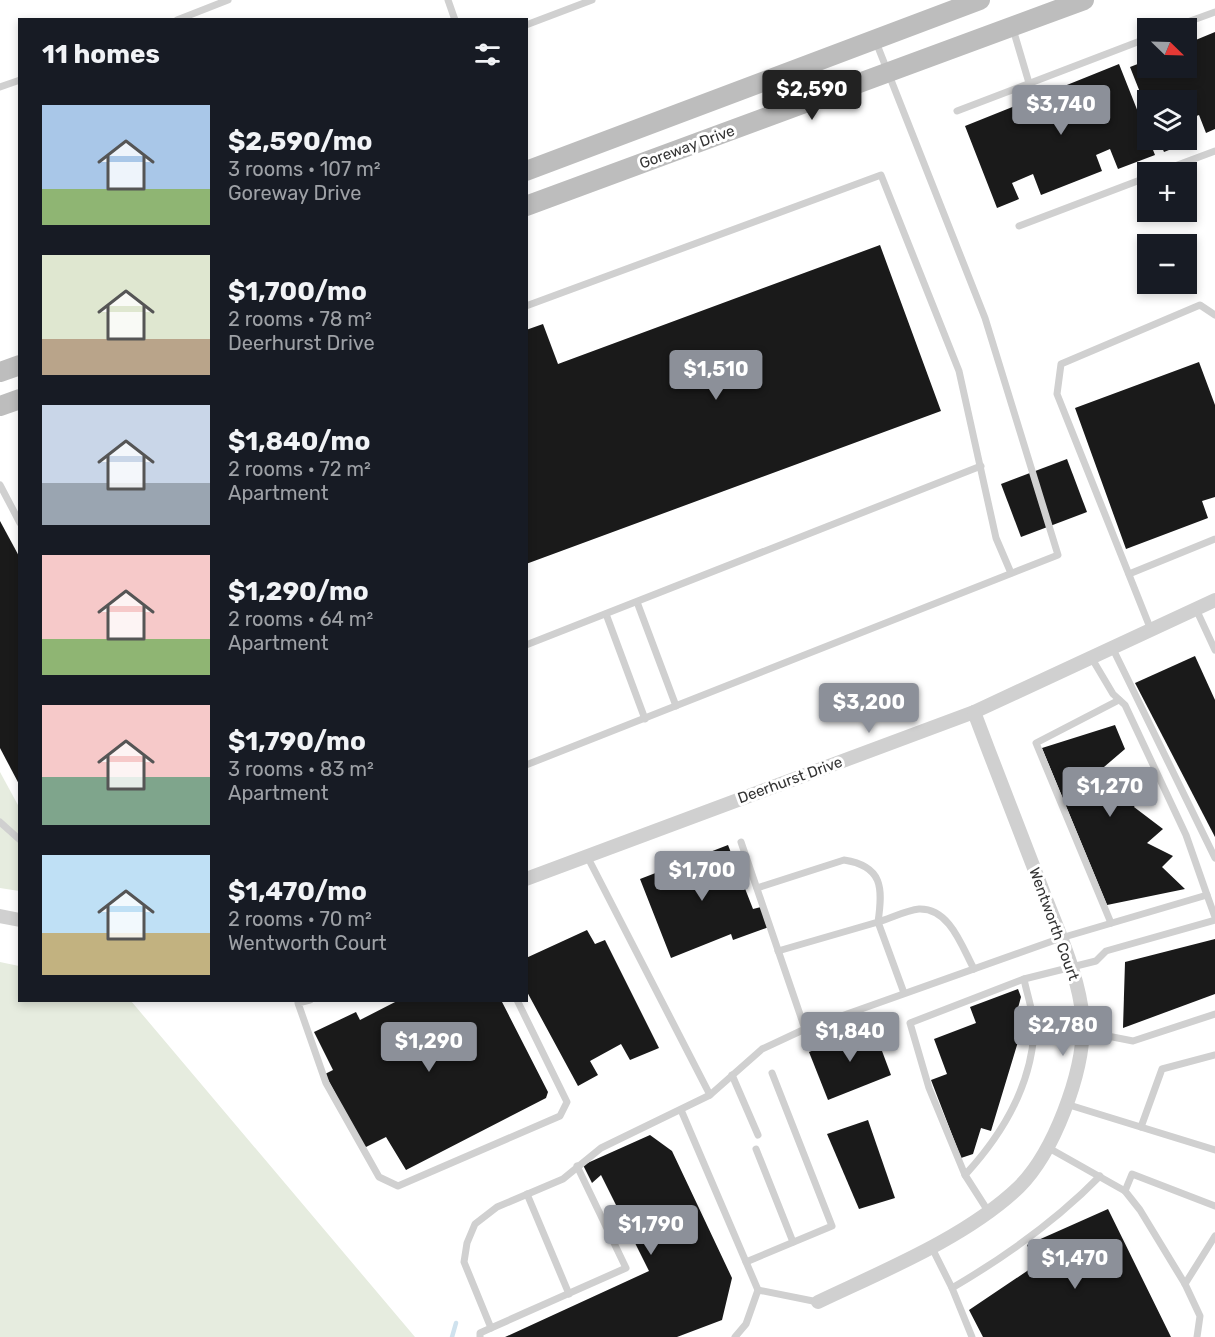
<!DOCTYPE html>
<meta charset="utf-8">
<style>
:root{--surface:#171b24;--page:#20242c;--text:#f1f3f6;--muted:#9ea1a6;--accent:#8c9099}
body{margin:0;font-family:Rubik,sans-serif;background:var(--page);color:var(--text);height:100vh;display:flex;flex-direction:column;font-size:22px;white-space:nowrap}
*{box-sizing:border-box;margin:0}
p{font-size:20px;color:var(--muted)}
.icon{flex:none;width:33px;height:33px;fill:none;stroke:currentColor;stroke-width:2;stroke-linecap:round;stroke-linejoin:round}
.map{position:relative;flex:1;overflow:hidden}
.drawer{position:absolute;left:18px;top:18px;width:510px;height:984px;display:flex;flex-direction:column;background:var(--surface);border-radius:0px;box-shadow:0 3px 9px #0003}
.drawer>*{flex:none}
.needle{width:39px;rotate:113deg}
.fabs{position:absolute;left:1137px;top:18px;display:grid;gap:12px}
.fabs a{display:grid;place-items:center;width:60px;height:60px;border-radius:0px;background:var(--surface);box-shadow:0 3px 9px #0003;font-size:30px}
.price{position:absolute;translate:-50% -51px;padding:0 14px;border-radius:6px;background:var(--accent);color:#fff;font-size:20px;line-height:39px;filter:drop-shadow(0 2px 3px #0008)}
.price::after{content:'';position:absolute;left:50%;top:36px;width:18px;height:14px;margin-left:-9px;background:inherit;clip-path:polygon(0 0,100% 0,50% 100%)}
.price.active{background:#222;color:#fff}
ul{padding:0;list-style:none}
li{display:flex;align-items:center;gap:18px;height:150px;padding:0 24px}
li span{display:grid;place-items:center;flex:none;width:168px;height:120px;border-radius:0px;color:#555}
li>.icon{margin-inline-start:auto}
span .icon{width:72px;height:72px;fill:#fffc;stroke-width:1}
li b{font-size:26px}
h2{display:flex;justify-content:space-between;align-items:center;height:72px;padding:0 24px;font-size:26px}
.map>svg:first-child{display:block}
.green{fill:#e6ecdf}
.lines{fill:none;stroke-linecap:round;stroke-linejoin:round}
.stream{stroke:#cfe2ee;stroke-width:4.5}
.building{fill:#1a1a1a}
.lane{stroke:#d0d0d0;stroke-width:7}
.street{stroke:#d0d0d0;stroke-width:14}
.secondary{stroke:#bdbdbd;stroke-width:20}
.labels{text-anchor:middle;stroke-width:6;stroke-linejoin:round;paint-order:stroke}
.street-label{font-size:15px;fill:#333;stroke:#fff}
</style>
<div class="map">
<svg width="1215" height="1337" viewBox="0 0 1215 1337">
<rect width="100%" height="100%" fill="#fff"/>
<g class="green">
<path d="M 0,772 L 19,807 L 19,891 L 0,888 Z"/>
<path d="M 0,962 L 19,966 L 20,1000 L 131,1001 L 415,1337 L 0,1337 Z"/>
</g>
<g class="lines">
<path class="stream" d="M 452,1337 L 456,1323"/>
</g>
<g class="building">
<path d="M 1215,32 L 1215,129 L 1206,133 L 1199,115 L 1186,120 L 1186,100 L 1148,100 L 1147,110 L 1130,67 L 1148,60 L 1148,68 L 1186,68 L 1186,44 Z"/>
<path d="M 1119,64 L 1155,155 L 1118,169 L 1110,149 L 1096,155 L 1102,171 L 1041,195 L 1033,174 L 1012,183 L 1019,199 L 997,208 L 965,126 Z"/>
<path d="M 1187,122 L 1194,140 L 1164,152 L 1159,140 L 1186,140 Z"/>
<path d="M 880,245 L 941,411 L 526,564 L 526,330 L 543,324 L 558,364 Z"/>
<path d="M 1199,362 L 1215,405 L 1215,497 L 1202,501 L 1208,518 L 1126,549 L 1075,408 Z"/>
<path d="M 1067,459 L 1087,512 L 1021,537 L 1001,484 Z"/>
<path d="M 0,521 L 20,558 L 20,786 L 0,748 Z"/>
<path d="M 1195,656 L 1215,700 L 1215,837 L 1135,683 Z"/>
<path d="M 1115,725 L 1125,749 L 1104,767 L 1146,787 L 1134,807 L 1163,829 L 1147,843 L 1173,856 L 1162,867 L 1185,889 L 1107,905 L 1042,748 Z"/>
<path d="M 728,845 L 753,909 L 761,907 L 769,927 L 733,940 L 731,934 L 671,958 L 640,879 Z"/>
<path d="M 587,930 L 595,944 L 605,940 L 659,1048 L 630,1060 L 621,1044 L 590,1061 L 598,1075 L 578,1086 L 526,990 L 526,958 Z"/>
<path d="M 1215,939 L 1215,994 L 1123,1028 L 1125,962 Z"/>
<path d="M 1018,989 L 1021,997 L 1015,1019 L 1024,1022 L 991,1131 L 981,1128 L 973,1154 L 961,1158 L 931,1080 L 947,1074 L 934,1039 L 976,1023 L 970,1007 Z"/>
<path d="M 399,1000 L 501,1000 L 548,1092 L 546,1098 L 406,1170 L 386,1137 L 364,1148 L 325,1074 L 333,1070 L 314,1032 L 356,1012 L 360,1020 Z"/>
<path d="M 873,1027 L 891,1075 L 828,1100 L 809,1052 Z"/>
<path d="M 868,1120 L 895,1198 L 859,1209 L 827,1134 Z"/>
<path d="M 650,1135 L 672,1151 L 732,1278 L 722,1320 L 677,1337 L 505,1337 L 649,1271 L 601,1175 L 592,1183 L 583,1165 Z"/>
<path d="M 1108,1209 L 1171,1337 L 983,1337 L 969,1310 L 1036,1265 L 1027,1245 Z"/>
</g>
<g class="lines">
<g class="lane">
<path d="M 448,0 L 455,20"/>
<path d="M 177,20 L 228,0"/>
<path d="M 526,25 L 592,0"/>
<path d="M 1171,28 L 1215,12"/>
<path d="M 1013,29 L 1029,83"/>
<path d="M 0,87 L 20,80"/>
<path d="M 957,111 L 1148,38"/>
<path d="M 1159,172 L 1215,151"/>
<path d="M 1019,226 L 1148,177"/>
<path d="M 526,306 L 881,175 L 959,371 L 996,538 L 1011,573"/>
<path d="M 0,485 L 20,523"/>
<path d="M 1129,574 L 1215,539"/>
<path d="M 637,602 L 676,706"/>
<path d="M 1196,609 L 1215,650"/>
<path d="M 606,614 L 645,719"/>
<path d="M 1151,630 L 1057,394 L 1061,364 L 1200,305 L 1215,315"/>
<path d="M 526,645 L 981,466"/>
<path d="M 1112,647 L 1215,858"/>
<path d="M 1091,657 L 1113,694 L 1125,705 L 1186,835 L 1207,895"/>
<path d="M 526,765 L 1058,555 L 985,318 L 876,42"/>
<path d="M 0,822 L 20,840"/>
<path d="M 587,856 L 710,1095"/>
<path d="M 757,888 L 844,860 C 883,866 883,888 878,922 L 778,951"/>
<path d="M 1111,923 L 1036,743 L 1119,700"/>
<path d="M 904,993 L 878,922 C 891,918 907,910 919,909 C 950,908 962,947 974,969"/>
<path d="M 310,1000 L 298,1003 L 326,1083 L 379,1177 L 398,1186 L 560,1116 L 567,1102 L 517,1000"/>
<path d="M 805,1029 L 1061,938 L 1207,895 L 1215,917"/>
<path d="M 1082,1031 L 1133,1041 L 1215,1014"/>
<path d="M 732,1075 L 758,1135"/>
<path d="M 1066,1104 L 1215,1150"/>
<path d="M 681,1110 L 758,1290"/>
<path d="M 1141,1127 L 1162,1069 L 1215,1055"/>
<path d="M 1047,1147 L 1125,1191 L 1140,1210 L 1185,1284 L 1200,1316 L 1197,1337"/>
<path d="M 756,1149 L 793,1242"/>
<path d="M 965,1175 L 929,1088 L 910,1023 L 1024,979"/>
<path d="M 1125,1191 L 1132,1174 L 1215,1206"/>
<path d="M 527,1194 L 569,1294"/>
<path d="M 988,1211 L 965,1175 C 1002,1135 1030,1089 1034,1033 C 1035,1016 1027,995 1024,979 L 1096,961 L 1106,951 L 1215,920"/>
<path d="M 931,1246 L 952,1288 C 1005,1257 1057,1220 1100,1176"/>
<path d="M 746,1262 L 832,1226 L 772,1073"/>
<path d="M 1185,1284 L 1215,1236"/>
<path d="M 952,1288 L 972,1337"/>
<path d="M 491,1328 L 626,1268 L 577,1166"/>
<path d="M 480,1337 L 480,1333 L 491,1328 L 464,1262 L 467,1243 L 475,1224 L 497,1207 L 563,1179 L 601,1148 L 710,1095 L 762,1049 L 805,1029 L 741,842"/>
<path d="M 735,1337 L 746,1324 L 758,1290 L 818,1302"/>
</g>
<g class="street">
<path d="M 526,879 L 974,712 L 1215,600"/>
<path d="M 0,916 L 20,920"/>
<path d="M 818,1302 C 883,1271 967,1237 1019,1187 C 1054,1152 1083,1074 1083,1025 C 1082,983 1059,933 1044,894 C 1021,834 997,773 974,712"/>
</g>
<g class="secondary">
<path d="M 526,171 L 980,0"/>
<path d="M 526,206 L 1084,0"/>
<path d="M 0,372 L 20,365"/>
<path d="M 0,406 L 20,399"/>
</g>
</g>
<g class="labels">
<g class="street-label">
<text transform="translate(687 147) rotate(-20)" y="5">Goreway Drive</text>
<text transform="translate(790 780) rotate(-20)" y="5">Deerhurst Drive</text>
<text transform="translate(1054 924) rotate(70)" y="5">Wentworth Court</text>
</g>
</g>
</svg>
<div class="fabs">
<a><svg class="needle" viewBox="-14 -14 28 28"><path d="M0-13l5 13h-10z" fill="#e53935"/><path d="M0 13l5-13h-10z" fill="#9ea1a6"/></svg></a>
<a><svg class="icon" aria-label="layers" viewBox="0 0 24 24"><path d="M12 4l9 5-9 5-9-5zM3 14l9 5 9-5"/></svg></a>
<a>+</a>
<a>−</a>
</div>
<b class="price active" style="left:812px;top:121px">$2,590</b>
<b class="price" style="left:1061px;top:136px">$3,740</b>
<b class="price" style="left:716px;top:401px">$1,510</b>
<b class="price" style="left:869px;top:734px">$3,200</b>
<b class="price" style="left:1110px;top:818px">$1,270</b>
<b class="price" style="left:702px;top:902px">$1,700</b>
<b class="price" style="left:1063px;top:1057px">$2,780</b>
<b class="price" style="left:850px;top:1063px">$1,840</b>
<b class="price" style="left:429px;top:1073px">$1,290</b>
<b class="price" style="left:651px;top:1256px">$1,790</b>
<b class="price" style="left:1075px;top:1290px">$1,470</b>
<section class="drawer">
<h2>11 homes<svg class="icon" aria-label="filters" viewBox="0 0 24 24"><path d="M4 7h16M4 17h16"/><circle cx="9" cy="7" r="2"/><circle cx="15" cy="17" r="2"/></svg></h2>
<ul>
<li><span style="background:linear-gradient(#a9c7e8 70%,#8fb573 0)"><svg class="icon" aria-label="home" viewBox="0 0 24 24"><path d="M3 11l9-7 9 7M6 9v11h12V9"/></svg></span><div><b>$2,590/mo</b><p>3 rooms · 107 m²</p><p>Goreway Drive</p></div></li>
<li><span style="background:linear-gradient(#dfe7d0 70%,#b9a48a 0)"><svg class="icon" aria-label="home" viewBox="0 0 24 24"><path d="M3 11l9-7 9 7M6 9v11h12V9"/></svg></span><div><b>$1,700/mo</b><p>2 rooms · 78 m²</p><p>Deerhurst Drive</p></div></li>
<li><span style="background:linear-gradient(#c9d6e8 65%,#9aa5b1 0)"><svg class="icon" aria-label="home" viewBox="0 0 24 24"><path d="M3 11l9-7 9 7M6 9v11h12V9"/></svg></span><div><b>$1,840/mo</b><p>2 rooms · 72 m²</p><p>Apartment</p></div></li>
<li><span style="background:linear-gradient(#f6c9c9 70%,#8fb573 0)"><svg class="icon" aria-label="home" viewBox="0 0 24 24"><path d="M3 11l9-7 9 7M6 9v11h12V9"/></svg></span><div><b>$1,290/mo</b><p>2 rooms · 64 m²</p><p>Apartment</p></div></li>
<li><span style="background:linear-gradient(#f6c9c9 60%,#7fa58c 0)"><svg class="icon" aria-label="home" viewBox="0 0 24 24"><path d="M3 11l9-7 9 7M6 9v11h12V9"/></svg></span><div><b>$1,790/mo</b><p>3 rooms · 83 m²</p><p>Apartment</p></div></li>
<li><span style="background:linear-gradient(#bfe0f5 65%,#c2b280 0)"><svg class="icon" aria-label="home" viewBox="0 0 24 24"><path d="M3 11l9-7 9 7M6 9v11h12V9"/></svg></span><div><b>$1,470/mo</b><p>2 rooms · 70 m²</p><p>Wentworth Court</p></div></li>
</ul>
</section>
</div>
